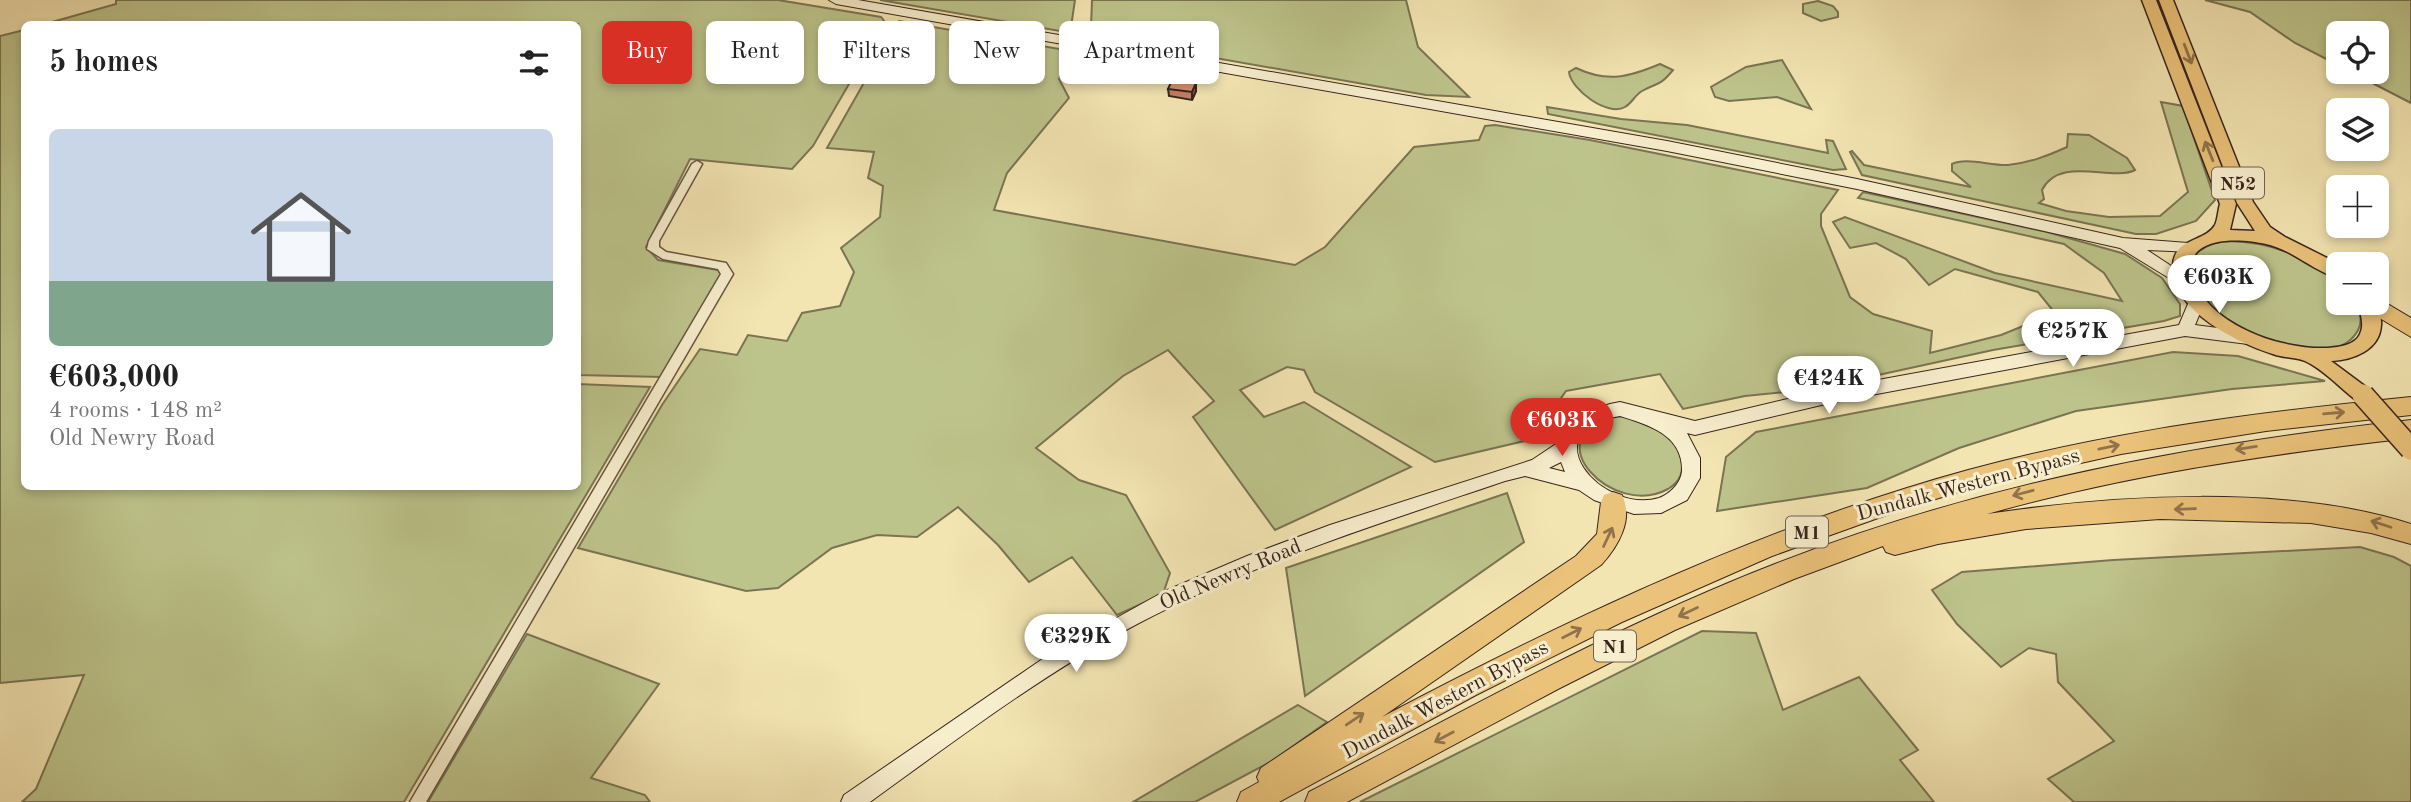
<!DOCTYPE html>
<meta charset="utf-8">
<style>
:root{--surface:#fff;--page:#f2f2f2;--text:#222;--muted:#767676;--accent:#d93025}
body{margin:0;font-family:"Old Standard TT",serif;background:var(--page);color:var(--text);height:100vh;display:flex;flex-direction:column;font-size:26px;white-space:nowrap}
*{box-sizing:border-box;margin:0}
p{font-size:23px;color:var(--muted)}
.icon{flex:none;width:38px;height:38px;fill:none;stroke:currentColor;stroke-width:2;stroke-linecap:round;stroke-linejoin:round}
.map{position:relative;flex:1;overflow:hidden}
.sheet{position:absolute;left:21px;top:21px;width:560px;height:469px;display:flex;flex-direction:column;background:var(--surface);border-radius:10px;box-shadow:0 4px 10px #0003}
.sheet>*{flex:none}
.hud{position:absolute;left:602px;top:21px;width:665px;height:63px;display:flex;gap:14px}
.tools{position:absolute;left:2326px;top:21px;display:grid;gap:14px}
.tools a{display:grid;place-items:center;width:63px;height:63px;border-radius:10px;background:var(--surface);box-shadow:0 4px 10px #0003;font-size:35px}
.price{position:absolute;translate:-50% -60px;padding:0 16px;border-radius:24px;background:#fff;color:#222;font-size:23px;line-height:46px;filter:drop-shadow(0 2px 4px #0008)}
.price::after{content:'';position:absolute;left:50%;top:42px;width:21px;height:16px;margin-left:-10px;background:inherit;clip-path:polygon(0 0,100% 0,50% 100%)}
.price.selected{background:var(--accent);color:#fff}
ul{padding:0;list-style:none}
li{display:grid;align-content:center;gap:14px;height:371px;padding:0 28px}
li span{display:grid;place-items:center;height:217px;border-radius:10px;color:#555}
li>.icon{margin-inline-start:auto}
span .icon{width:126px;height:126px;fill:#fffc;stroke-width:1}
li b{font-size:30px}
h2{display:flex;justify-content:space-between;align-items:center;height:84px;padding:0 28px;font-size:30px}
.tag{padding:0 24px;border-radius:10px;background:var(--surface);box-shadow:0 4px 10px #0003;font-size:24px;line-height:63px}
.tag.selected{background:var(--accent);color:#fff}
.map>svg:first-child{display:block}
.green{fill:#bdc48b;stroke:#7a7454;stroke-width:2}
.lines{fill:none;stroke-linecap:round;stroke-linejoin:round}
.street-casing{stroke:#675442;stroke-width:3}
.secondary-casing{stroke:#38241d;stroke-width:2}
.primary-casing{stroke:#38241d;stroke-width:3}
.highway-casing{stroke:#38241d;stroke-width:2}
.street{fill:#f7eecd;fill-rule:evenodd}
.secondary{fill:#f7eecd;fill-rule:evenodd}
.primary{fill:#eac279;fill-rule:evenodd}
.highway{fill:#eac279;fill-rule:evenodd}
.primary-bridge-casing{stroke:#38241d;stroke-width:24;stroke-linecap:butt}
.primary-bridge{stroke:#eac279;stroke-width:21}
.wall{fill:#c18063;stroke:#38241d;stroke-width:2}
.shaded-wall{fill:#9d6850;stroke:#38241d;stroke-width:2}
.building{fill:#e09573;stroke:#38241d;stroke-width:2}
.oneway{stroke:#91734b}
.labels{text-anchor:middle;stroke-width:6;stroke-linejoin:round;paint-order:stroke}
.shield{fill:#f7eecd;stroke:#716152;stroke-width:2}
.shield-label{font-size:19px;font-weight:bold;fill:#38241d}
.street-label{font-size:21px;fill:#38241d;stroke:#f7eecd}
</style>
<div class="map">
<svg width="2411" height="802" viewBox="0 0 2411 802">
<rect width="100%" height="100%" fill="#f3e5b2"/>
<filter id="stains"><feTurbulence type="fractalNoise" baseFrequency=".00286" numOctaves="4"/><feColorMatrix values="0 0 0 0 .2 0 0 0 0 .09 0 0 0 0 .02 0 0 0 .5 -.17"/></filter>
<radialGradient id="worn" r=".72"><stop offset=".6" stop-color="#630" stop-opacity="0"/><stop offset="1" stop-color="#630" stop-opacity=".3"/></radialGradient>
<g class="green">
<path d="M 116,0 L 778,0 L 881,17 L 885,22 L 813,146 L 792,169 L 690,159 L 646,247 L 658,260 L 718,270 L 721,274 L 662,377 L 578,375 L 578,24 L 45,24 L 116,4 Z"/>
<path d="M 880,0 L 1075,0 L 1071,27 L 1060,31 Z"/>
<path d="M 1092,0 L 1406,0 L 1418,47 L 1469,97 L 1426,95 L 1096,37 L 1099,29 L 1091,27 Z"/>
<path d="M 2205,0 L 2411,0 L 2411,103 L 2351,72 L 2376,72 L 2376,33 L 2338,33 L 2338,65 L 2295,43 L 2250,12 Z"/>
<path d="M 1818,1 L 1833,6 L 1838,12 L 1838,17 L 1821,21 L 1803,13 L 1803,4 Z"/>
<path d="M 899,21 L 1071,51 L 1059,79 L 1069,98 L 1007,173 L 994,210 L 1295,265 L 1325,247 L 1414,147 L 1479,140 L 1485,126 L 1495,125 L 1590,140 L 1838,190 L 1821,214 L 1821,226 L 1850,297 L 1873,314 L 1932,331 L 1930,353 L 2001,335 L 2055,313 L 2038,292 L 1955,269 L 1929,285 L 1906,259 L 1876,243 L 1850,248 L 1833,222 L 1845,217 L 1995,273 L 2122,301 L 2104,273 L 2064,244 L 1858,198 L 1863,192 L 2047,232 L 2125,254 L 2162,278 L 2180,304 L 2180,316 L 2164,321 L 1993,350 L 1814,389 L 1745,396 L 1683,409 L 1660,374 L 1566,391 L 1533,439 L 1435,462 L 1315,392 L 1304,370 L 1287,367 L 1240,390 L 1264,417 L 1304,402 L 1411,467 L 1275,530 L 1193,417 L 1214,401 L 1168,350 L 1123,376 L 1036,448 L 1079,480 L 1126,495 L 1170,573 L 1163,594 L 1117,615 L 1072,557 L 1029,582 L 998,545 L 958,507 L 917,537 L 877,535 L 832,548 L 778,588 L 746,591 L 578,548 L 662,405 L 700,349 L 737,355 L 748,335 L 787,341 L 802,313 L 840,306 L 854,272 L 841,248 L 880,217 L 883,186 L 868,178 L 874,152 L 827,148 Z"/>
<path d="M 24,30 L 24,486 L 578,486 L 578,384 L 650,387 L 404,802 L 22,802 L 36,789 L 84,675 L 0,683 L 0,36 Z"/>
<path d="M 1782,60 L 1811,109 L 1777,97 L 1729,101 L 1715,97 L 1711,87 L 1746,67 Z"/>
<path d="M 1660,64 L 1673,70 C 1659,87 1658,82 1642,91 C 1635,95 1632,103 1625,107 C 1608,117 1571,90 1569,72 L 1576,68 C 1608,83 1629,77 1660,64 Z"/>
<path d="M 2161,102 L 2183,106 L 2215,200 L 2196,221 L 2156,234 L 2136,234 L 1862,175 L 1850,152 L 1852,151 L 1864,165 L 1971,187 L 1952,171 L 1952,164 C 1966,157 1991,166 2008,165 C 2029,163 2047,156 2067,147 L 2068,134 L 2089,135 L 2127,158 L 2135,170 C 2112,182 2060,155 2042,190 L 2044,199 L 2039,203 L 2066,211 L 2109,217 L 2160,216 L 2188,192 Z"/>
<path d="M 1547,107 L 1621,119 L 1687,125 L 1828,153 L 1826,140 L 1833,141 L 1846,169 L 1833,170 L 1548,114 Z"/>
<path d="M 2226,241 C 2267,241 2302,254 2336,278 L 2338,281 L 2338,303 L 2356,303 C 2360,311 2362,320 2359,328 C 2336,380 2222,328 2198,294 C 2193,286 2192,273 2189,263 C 2198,248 2209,244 2226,241 Z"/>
<path d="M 2173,352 L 2238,356 L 2325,381 L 2232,389 L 2076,411 L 1959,448 L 1867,488 L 1717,511 L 1726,457 L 1756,432 Z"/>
<path d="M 1612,416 C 1628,416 1645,419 1659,428 C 1680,440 1694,474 1668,489 C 1613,519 1535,438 1612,416 Z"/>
<path d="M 1507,493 L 1524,542 L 1305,696 L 1286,568 Z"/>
<path d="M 2360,547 L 2394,557 L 2411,566 L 2411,802 L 2074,802 L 2048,779 L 2114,741 L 2058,682 L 2056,654 L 2029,648 L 2001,667 L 1957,624 L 1932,590 L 1962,572 L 2113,560 Z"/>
<path d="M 1702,631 L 1756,633 L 1783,710 L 1859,677 L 1918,750 L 1900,760 L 1934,802 L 1360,802 Z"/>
<path d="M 527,634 L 659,684 L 591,778 L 645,795 L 650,802 L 428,802 Z"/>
<path d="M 1298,705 L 1327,722 L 1272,761 L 1195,802 L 1133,802 Z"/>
</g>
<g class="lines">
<defs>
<path id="street" d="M 697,161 L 702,164 L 659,241 L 659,247 L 666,252 L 726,263 L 733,274 L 426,802 L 410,802 L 721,274 L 718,269 L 663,259 L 647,249 L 649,241 L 692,164 Z"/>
<g id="secondary">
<path d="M 829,0 L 858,0 L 1667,141 L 1857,179 L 2123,238 L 2188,243 L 2194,244 L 2196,248 L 2194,252 L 2147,250 L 2191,279 L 2183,285 L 2177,283 L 2120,248 L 1857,189 L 1667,151 L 836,4 Z"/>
<path d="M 2197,295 L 2205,301 L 2195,325 L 2248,332 L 2256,338 L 2254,342 L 2248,344 L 2185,336 L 1834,402 L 1695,435 L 1687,433 L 1700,458 L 1700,478 L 1687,500 L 1661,513 L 1634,514 L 1594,500 L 1579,490 L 1525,476 L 1505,481 C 1381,523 1256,562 1139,623 C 1044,673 957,739 870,802 L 841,802 L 844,795 L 1041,660 L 1165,591 L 1247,556 L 1330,525 L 1532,460 L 1559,442 L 1564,430 L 1576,416 L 1610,404 L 1620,402 L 1695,421 L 1834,388 L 2179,325 L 2191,297 ZM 1620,416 C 1649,425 1683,435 1682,471 C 1681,483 1670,494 1659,498 C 1602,515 1529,430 1620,416 ZM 1561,462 L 1565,472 L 1549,468 Z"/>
</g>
<path id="primary" d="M 2142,0 L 2156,0 L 2236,204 L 2230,230 L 2255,231 L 2237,203 L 2159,0 L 2173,0 L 2253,202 L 2270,227 L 2285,237 L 2339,264 L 2338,278 C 2313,271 2293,250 2266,244 C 2247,240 2216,237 2199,250 C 2192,256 2190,265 2192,274 C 2206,325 2280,350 2328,348 C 2340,347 2355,345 2360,334 C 2365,324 2360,313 2358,303 L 2376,303 C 2378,309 2382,318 2381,325 C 2380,350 2353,360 2331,361 L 2370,390 L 2373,395 L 2370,400 L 2363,402 L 2356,400 C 2340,388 2323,369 2305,361 C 2296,357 2283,358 2273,354 C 2238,343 2174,312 2173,268 C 2172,237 2205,243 2215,225 C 2218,219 2218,210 2220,204 Z"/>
<g id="highway">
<path d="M 2376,297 L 2411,318 L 2411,337 L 2363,308 L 2360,303 L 2376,303 Z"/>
<path d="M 2411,397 L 2411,415 L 2266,431 L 2121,454 L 1979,486 L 1909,507 L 1772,556 L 1622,622 L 1476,695 L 1279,802 L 1237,802 L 1241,792 L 1259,782 L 1257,777 L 1261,768 L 1576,556 L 1597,534 L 1601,502 L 1604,495 L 1613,492 L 1622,495 C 1634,519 1618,547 1601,565 L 1382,717 C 1551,628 1724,545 1907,488 C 2070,436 2241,414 2411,397 Z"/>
<path d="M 2411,420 L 2411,438 C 2268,454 2126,475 1987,514 C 2114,495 2288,484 2411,524 L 2411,544 L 2371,533 L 2311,523 L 2160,519 L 2026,529 L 1938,544 L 1895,555 L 1886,552 L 1883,546 L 1794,579 L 1675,630 L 1558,689 L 1347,802 L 1305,802 L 1309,792 C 1462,712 1613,627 1775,564 C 1979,484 2193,444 2411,420 Z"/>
</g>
</defs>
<use href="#street" class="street-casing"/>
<use href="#secondary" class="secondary-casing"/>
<use href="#primary" class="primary-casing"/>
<use href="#highway" class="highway-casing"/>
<use href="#street" class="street"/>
<use href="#secondary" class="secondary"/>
<use href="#primary" class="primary"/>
<use href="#highway" class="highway"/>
<defs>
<path id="primary-bridge" d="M 2363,395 L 2411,449"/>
</defs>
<use href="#primary-bridge" class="primary-bridge-casing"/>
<use href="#primary-bridge" class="primary-bridge"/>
</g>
<path class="wall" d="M 1197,76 L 1194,83 L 1196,83 L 1196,91 L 1192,100 L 1169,96 L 1168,89 L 1180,81 Z"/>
<g class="shaded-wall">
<path d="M 1197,69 L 1197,76 L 1191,90 L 1191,83 Z"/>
<path d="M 1196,83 L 1196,91 L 1192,100 L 1192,92 Z"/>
</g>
<path class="building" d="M 1186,67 L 1197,69 L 1191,83 L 1196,83 L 1192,92 L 1168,89 L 1172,80 L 1180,81 Z"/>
<defs><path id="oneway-shaft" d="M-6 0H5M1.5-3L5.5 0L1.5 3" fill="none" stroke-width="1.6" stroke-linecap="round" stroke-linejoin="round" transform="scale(1.75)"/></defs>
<g class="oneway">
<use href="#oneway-shaft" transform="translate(2188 54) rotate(69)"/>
<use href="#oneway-shaft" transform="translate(2209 151) rotate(-112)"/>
<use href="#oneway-shaft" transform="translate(2334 413) rotate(-5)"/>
<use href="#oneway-shaft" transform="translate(2109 447) rotate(-12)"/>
<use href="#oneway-shaft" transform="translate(2246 448) rotate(171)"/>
<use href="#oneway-shaft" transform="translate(2023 493) rotate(165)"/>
<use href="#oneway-shaft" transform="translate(2185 509) rotate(178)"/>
<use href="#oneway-shaft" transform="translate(2381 524) rotate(-162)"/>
<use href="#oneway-shaft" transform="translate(1608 537) rotate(-65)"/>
<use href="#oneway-shaft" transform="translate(1688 612) rotate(155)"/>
<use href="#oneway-shaft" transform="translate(1572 633) rotate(-27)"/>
<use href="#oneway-shaft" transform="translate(1355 719) rotate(-34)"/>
<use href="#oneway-shaft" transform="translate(1444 737) rotate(152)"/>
</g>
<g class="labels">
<g class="shield">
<rect x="2212" y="167.5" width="52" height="31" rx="5"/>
<rect x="1786" y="516.5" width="42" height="31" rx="5"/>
<rect x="1594" y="630.5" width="42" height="31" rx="5"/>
</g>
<g class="shield-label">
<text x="2238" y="190">N52</text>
<text x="1807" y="539">M1</text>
<text x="1615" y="653">N1</text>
</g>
<g class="street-label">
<text transform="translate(1968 484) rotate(-15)" y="7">Dundalk Western Bypass</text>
<text transform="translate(1230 574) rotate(-23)" y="7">Old Newry Road</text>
<text transform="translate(1445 699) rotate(-28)" y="7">Dundalk Western Bypass</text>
</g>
</g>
<rect width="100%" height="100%" filter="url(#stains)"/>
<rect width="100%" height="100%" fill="url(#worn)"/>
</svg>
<div class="tools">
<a><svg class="icon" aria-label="locate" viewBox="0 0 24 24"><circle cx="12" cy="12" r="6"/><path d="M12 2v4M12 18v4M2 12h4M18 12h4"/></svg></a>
<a><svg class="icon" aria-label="layers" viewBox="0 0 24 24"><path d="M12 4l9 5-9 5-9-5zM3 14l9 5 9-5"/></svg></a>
<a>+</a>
<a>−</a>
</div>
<b class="price" style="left:2219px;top:315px">€603K</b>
<b class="price" style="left:2073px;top:369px">€257K</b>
<b class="price" style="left:1829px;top:416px">€424K</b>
<b class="price selected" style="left:1562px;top:458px">€603K</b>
<b class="price" style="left:1076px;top:674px">€329K</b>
<div class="hud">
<a class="tag selected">Buy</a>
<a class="tag">Rent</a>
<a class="tag">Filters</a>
<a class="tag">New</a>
<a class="tag">Apartment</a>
</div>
<section class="sheet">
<h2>5 homes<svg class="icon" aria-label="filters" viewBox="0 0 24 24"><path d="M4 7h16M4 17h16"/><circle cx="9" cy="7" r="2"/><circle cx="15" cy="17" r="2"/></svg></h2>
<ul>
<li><span style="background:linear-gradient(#c9d6e8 70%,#7fa58c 0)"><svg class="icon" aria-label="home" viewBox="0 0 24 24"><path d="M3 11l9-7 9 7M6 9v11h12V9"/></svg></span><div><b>€603,000</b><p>4 rooms · 148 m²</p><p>Old Newry Road</p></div></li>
</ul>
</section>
</div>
